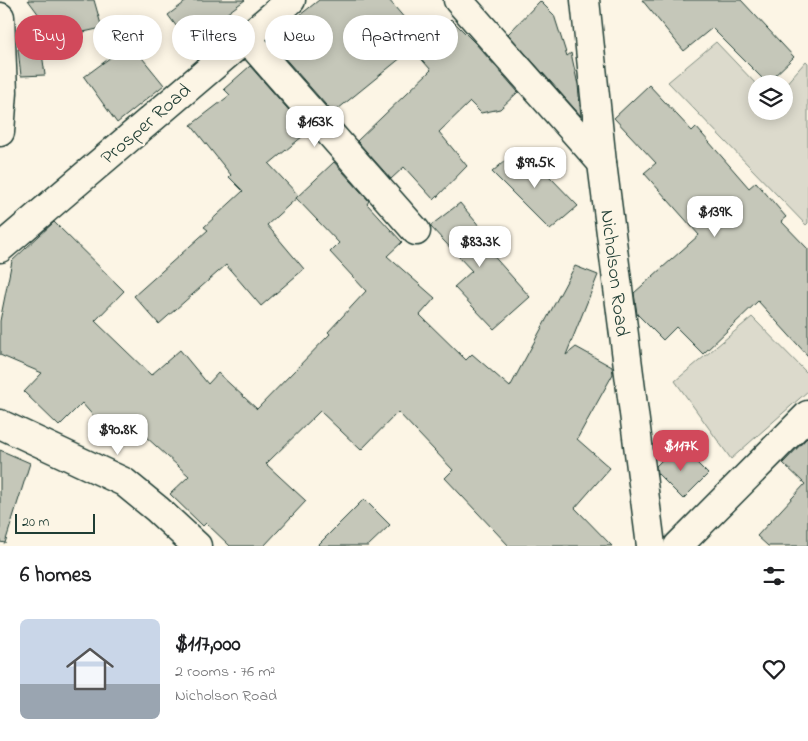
<!DOCTYPE html>
<meta charset="utf-8">
<style>
:root{--surface:#fff;--page:#f2f2f2;--text:#202124;--muted:#757577;--line:#e0e0e0;--accent:#d1495b}
body{margin:0;font-family:"Indie Flower",sans-serif;background:var(--page);color:var(--text);height:100vh;display:flex;flex-direction:column;font-size:19px;white-space:nowrap}
*{box-sizing:border-box;margin:0}
p{font-size:16px;color:var(--muted)}
.icon{flex:none;width:28px;height:28px;fill:none;stroke:currentColor;stroke-width:2;stroke-linecap:round;stroke-linejoin:round}
.map{position:relative;height:546px;overflow:hidden}
.details{display:flex;flex-direction:column;background:var(--surface);flex:1}
.details>*{flex:none}
.hud{position:absolute;left:15px;top:15px;width:500px;height:45px;display:flex;gap:10px}
.buttons{position:absolute;left:748px;top:75px;display:grid;gap:10px}
.buttons a{display:grid;place-items:center;width:45px;height:45px;border-radius:50%;background:var(--surface);box-shadow:0 2px 12px #0003;font-size:25px}
.scale{position:absolute;left:15px;bottom:12px;width:80px;box-sizing:border-box;padding-left:5px;border:2px solid #1f3d34;border-top:0;font-size:14px;line-height:18px;white-space:nowrap;color:#1f3d34;-webkit-text-stroke:4px #fcf5e5;paint-order:stroke}
.price{position:absolute;translate:-50% -42px;padding:0 11px;border-radius:10px;background:#fff;color:#222;font-size:16px;line-height:32px;filter:drop-shadow(0 1px 2px #0008)}
.price::after{content:'';position:absolute;left:50%;top:30px;width:15px;height:11px;margin-left:-8px;background:inherit;clip-path:polygon(0 0,100% 0,50% 100%)}
.price.current{background:var(--accent);color:#fff}
ul{padding:0;list-style:none}
li{display:flex;align-items:center;gap:15px;height:125px;padding:0 20px}
li+li{border-top:1px solid var(--line)}
li span{display:grid;place-items:center;flex:none;width:140px;height:100px;border-radius:8px;color:#555}
li>.icon{margin-inline-start:auto}
span .icon{width:60px;height:60px;fill:#fffc;stroke-width:1}
li b{font-size:21px}
h2{display:flex;justify-content:space-between;align-items:center;height:60px;padding:0 20px;font-size:21px}
.pill{padding:0 18px;border-radius:22px;background:var(--surface);box-shadow:0 2px 12px #0003;font-size:18px;line-height:45px}
.pill.current{background:var(--accent);color:#fff}
.map>svg:first-child{display:block}
.green{fill:#dcdacc;stroke:#7e8c80}
.building{fill:#c5c7b9;stroke:#1f3d34}
.lines{fill:none;stroke-linecap:round;stroke-linejoin:round}
.minor-casing{stroke:#1f3d34;stroke-width:31}
.major-casing{stroke:#1f3d34;stroke-width:31}
.minor{stroke:#fcf5e5;stroke-width:28}
.major{stroke:#fcf5e5;stroke-width:28}
.labels{text-anchor:middle;stroke-width:5;stroke-linejoin:round;paint-order:stroke}
.street-label{font-size:20px;fill:#1f3d34;stroke:#fcf5e5}
</style>
<div class="map">
<svg width="808" height="546" viewBox="0 0 808 546">
<rect width="100%" height="100%" fill="#fcf5e5"/>
<filter id="ink" filterUnits="userSpaceOnUse"><feTurbulence type="fractalNoise" baseFrequency=".02" numOctaves="2"/><feDisplacementMap in="SourceGraphic" scale="10" xChannelSelector="R" yChannelSelector="G"/><feConvolveMatrix kernelMatrix="1 2 1 2 8 2 1 2 1" color-interpolation-filters="sRGB"/></filter>
<g filter="url(#ink)">
<g class="green">
<path d="M 716,42 L 756,84 L 756,111 L 784,111 L 784,86 L 806,61 L 808,63 L 808,223 L 806,225 L 668,82 Z"/>
<path d="M 752,317 L 808,374 L 808,391 L 731,459 L 675,381 Z"/>
</g>
<g class="building">
<path d="M 28,0 L 94,0 L 102,28 L 56,38 Z"/>
<path d="M 188,0 L 245,0 L 226,14 L 233,23 L 197,54 L 168,15 Z"/>
<path d="M 319,0 L 389,0 L 423,40 L 333,113 L 274,46 L 276,45 L 271,38 Z"/>
<path d="M 642,0 L 741,0 L 794,57 L 767,83 L 712,28 L 684,51 Z"/>
<path d="M 540,1 L 554,15 L 567,56 L 571,53 L 578,85 L 581,116 L 508,34 Z"/>
<path d="M 451,19 L 476,44 L 518,92 L 500,109 L 481,113 L 470,102 L 439,132 L 467,166 L 434,200 L 404,167 L 391,179 L 357,141 L 431,70 L 416,53 Z"/>
<path d="M 130,43 L 164,85 L 117,123 L 84,77 Z"/>
<path d="M 41,46 L 45,75 L 21,76 L 18,49 Z"/>
<path d="M 250,66 L 308,132 L 269,164 L 299,196 L 267,225 L 304,269 L 261,306 L 226,265 L 159,324 L 134,296 L 208,230 L 204,227 L 243,191 L 229,177 L 231,175 L 191,125 L 230,95 L 224,89 Z"/>
<path d="M 649,85 L 692,131 L 696,127 L 749,188 L 756,182 L 786,217 L 781,221 L 808,249 L 808,356 L 758,301 L 703,354 L 676,327 L 663,340 L 637,314 L 634,293 L 699,235 L 644,173 L 656,163 L 614,118 Z"/>
<path d="M 521,147 L 578,206 L 550,230 L 492,172 Z"/>
<path d="M 334,162 L 369,201 L 367,204 L 402,242 L 387,256 L 435,298 L 420,315 L 466,360 L 472,354 L 510,387 L 575,266 L 598,275 L 566,355 L 576,347 L 612,367 L 613,374 L 577,439 L 610,468 L 575,508 L 612,546 L 509,546 L 445,478 L 453,470 L 398,412 L 361,450 L 320,411 L 266,464 L 306,501 L 264,546 L 230,546 L 206,523 L 203,526 L 170,494 L 189,476 L 134,426 L 116,442 L 82,403 L 59,426 L 24,392 L 42,373 L 0,355 L 0,321 L 12,261 L 54,222 L 124,291 L 95,321 L 151,375 L 180,350 L 208,384 L 218,373 L 257,409 L 330,334 L 328,332 L 366,291 L 330,252 L 339,243 L 296,198 Z"/>
<path d="M 460,203 L 496,246 L 490,252 L 530,297 L 494,329 L 454,287 L 472,271 L 430,226 Z"/>
<path d="M 808,437 L 808,546 L 768,546 L 757,536 L 805,484 L 783,463 Z"/>
<path d="M 678,444 L 708,474 L 683,499 L 657,473 L 656,466 Z"/>
<path d="M 0,450 L 30,463 L 5,543 L 0,542 Z"/>
<path d="M 364,499 L 390,525 L 368,546 L 317,546 Z"/>
</g>
<g class="lines">
<defs>
<g id="minor">
<path d="M 458,0 L 602,163"/>
<path d="M 585,0 L 602,163 L 651,546"/>
<path d="M 246,38 L 416,231"/>
<path d="M 0,248 L 291,0"/>
<path d="M 0,424 L 124,482 L 157,509 L 197,546"/>
<path d="M 678,546 L 808,415"/>
</g>
<path id="major" d="M 0,17 L 3,92 L 0,132"/>
</defs>
<use href="#minor" class="minor-casing"/>
<use href="#major" class="major-casing"/>
<use href="#minor" class="minor"/>
<use href="#major" class="major"/>
</g>
</g>
<g class="labels">
<g class="street-label">
<text transform="translate(145 123) rotate(-41)" y="7">Prosper Road</text>
<text transform="translate(616 273) rotate(83)" y="7">Nicholson Road</text>
</g>
</g>
</svg>
<div class="buttons">
<a><svg class="icon" aria-label="layers" viewBox="0 0 24 24"><path d="M12 4l9 5-9 5-9-5zM3 14l9 5 9-5"/></svg></a>
</div>
<div class="scale">20 m</div>
<b class="price" style="left:315px;top:148px">$163K</b>
<b class="price" style="left:535px;top:189px">$99.5K</b>
<b class="price" style="left:715px;top:238px">$139K</b>
<b class="price" style="left:480px;top:268px">$83.3K</b>
<b class="price" style="left:118px;top:456px">$90.8K</b>
<b class="price current" style="left:681px;top:472px">$117K</b>
<div class="hud">
<a class="pill current">Buy</a>
<a class="pill">Rent</a>
<a class="pill">Filters</a>
<a class="pill">New</a>
<a class="pill">Apartment</a>
</div>
</div>
<section class="details">
<h2>6 homes<svg class="icon" aria-label="filters" viewBox="0 0 24 24"><path d="M4 7h16M4 17h16"/><circle cx="9" cy="7" r="2"/><circle cx="15" cy="17" r="2"/></svg></h2>
<ul>
<li><span style="background:linear-gradient(#c9d6e8 65%,#9aa5b1 0)"><svg class="icon" aria-label="home" viewBox="0 0 24 24"><path d="M3 11l9-7 9 7M6 9v11h12V9"/></svg></span><div><b>$117,000</b><p>2 rooms · 76 m²</p><p>Nicholson Road</p></div><svg class="icon" aria-label="heart" viewBox="0 0 24 24"><path d="M12 20l-8-8c-3-5 5-10 8-4 3-6 11-1 8 4z"/></svg></li>
</ul>
</section>
